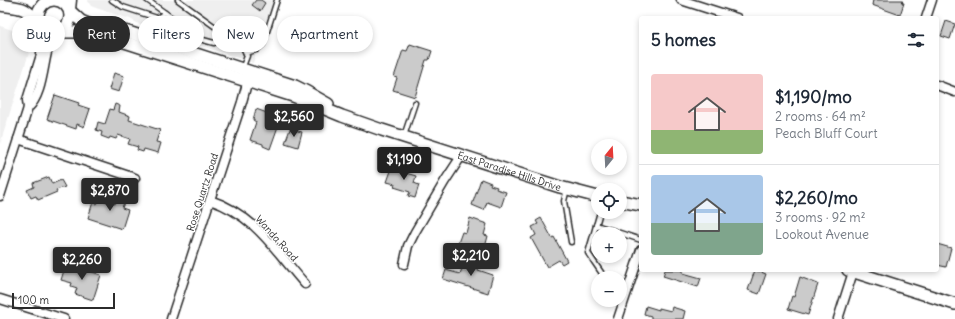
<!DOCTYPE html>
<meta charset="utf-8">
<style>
:root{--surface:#fff;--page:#f2f2f3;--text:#1f2937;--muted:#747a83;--line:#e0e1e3;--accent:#2b2b2b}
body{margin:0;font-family:Delius,sans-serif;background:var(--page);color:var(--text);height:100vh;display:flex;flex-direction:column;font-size:15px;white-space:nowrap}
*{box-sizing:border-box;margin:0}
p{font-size:13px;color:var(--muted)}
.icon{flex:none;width:22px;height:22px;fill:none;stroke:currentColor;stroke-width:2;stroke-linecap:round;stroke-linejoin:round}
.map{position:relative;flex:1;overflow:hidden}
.details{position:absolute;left:639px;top:16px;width:300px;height:256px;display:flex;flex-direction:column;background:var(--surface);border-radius:4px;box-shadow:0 2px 6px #0003}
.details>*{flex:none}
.top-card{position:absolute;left:12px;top:16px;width:380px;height:36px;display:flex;gap:8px}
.needle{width:26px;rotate:18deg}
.controls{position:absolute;left:591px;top:139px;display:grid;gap:8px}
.controls a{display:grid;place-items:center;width:36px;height:36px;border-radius:50%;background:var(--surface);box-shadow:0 2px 6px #0003;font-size:20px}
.scale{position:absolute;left:12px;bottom:10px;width:103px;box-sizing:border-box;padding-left:4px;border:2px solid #2b2b2b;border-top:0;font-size:11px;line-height:14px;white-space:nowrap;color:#2b2b2b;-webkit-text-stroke:3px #fff;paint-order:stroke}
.price{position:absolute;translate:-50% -34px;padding:0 9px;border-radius:4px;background:var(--accent);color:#fff;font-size:13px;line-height:26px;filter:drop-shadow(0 1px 2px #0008)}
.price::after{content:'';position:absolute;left:50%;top:24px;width:12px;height:9px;margin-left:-6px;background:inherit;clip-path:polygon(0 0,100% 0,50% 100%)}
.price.on{background:#222;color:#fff}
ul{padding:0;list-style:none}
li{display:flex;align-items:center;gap:12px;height:100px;padding:0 12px}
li+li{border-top:1px solid var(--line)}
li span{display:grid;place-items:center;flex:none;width:112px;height:80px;border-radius:4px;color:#555}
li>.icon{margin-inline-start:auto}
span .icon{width:48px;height:48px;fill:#fffc;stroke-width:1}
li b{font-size:17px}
h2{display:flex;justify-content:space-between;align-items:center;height:48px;padding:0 12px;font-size:17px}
.chip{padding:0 14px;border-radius:18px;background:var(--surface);box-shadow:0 2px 6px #0003;font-size:14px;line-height:36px}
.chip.on{background:var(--accent);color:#fff}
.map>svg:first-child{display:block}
.built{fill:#efefef}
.building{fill:#cbcbcb;stroke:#2b2b2b}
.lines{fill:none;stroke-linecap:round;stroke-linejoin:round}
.service-casing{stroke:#2b2b2b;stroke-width:7}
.minor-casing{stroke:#2b2b2b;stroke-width:11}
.tertiary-casing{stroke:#2b2b2b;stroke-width:13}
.secondary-casing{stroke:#2b2b2b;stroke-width:14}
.service{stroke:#fff;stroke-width:4}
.minor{stroke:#fff;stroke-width:8}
.tertiary{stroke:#fff;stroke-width:10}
.secondary{stroke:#fff;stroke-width:11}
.labels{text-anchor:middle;stroke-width:3;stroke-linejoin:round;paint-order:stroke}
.street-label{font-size:10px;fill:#2b2b2b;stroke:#fff}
</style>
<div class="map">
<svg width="955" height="319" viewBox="0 0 955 319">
<rect width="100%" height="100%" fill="#fff"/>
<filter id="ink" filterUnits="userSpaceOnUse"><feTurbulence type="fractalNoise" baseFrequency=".025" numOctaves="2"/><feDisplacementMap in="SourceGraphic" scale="8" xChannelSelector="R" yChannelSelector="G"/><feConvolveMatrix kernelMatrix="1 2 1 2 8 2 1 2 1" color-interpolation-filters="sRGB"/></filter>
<g filter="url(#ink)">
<g class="built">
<path d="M 87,0 L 273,0 L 253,63 L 142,26 L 130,19 L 96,8 L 91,6 Z"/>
<path d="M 0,26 L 34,37 L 0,144 Z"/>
</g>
<g class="building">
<path d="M 256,0 L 261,0 L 265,3 L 260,11 L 252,5 Z"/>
<path d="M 873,0 L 903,0 L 902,3 L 904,3 L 900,15 L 872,5 Z"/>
<path d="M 946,21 L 955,24 L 950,39 L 941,36 Z"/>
<path d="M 250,23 L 260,30 L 253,40 L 243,33 Z"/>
<path d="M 410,44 L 432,51 L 429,60 L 426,60 L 415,97 L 393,90 L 397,78 L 394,77 L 403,50 L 407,51 Z"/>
<path d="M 114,73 L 124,76 L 119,92 L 109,89 Z"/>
<path d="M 55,95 L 79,103 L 78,105 L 90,109 L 84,127 L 77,124 L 76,129 L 47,119 Z"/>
<path d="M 115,104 L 120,106 L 119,112 L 130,116 L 129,120 L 160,130 L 156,142 L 161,143 L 158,153 L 144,149 L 143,152 L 137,150 L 138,147 L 128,144 L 130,139 L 118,135 L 116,139 L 110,137 L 109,139 L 101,136 L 102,132 L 96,130 L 98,122 L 105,124 L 110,109 L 113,110 Z"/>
<path d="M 256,109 L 281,118 L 270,149 L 263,146 L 263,144 L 250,140 L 256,122 L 253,120 Z"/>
<path d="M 290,129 L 302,132 L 298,147 L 285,143 Z"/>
<path d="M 401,165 L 408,168 L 406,173 L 416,176 L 414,183 L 419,185 L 415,198 L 408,196 L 410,192 L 394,187 L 395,184 L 387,182 L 392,168 L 399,170 Z"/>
<path d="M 49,177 L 52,184 L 61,180 L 65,187 L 56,190 L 57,192 L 38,200 L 36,196 L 31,198 L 27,190 L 34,187 L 33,183 Z"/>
<path d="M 481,179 L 491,183 L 490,185 L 497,187 L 496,189 L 506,192 L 501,207 L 487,202 L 484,210 L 472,205 Z"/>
<path d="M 118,194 L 126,197 L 122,208 L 128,210 L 122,229 L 88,218 L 93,202 L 97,204 L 99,199 L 115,204 Z"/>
<path d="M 470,218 L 487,224 L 484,235 L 488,236 L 484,251 L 458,243 L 462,232 L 466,233 Z"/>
<path d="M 541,218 L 552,238 L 554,237 L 567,261 L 562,264 L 559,260 L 547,267 L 531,238 L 536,235 L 532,227 L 538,224 L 536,221 Z"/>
<path d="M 937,244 L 951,248 L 946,267 L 937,265 Z"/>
<path d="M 472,258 L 480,261 L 478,270 L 493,275 L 488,293 L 443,279 L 446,270 L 460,274 L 464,263 L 470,265 Z"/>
<path d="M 65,267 L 77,270 L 78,267 L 101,275 L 93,300 L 75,294 L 77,288 L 71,286 L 72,283 L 61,280 Z"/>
<path d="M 665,270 L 683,270 L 683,273 L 701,278 L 698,287 L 663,276 Z"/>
<path d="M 755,270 L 766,274 L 759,294 L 748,290 Z"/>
<path d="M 800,277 L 818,284 L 808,315 L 788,309 L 792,296 L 794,297 Z"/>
<path d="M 646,306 L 659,310 L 659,308 L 671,311 L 672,307 L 685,311 L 683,319 L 651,319 L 651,316 L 644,314 Z"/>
</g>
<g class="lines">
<defs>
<g id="service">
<path d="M 112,0 L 123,7 L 157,18 L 165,13"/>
<path d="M 147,0 L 203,40 L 214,43 L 227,35"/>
<path d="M 178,0 L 243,47 L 247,56 L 242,69"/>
<path d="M 246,53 L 256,50 L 263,44 L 277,0"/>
<path d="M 404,136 L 415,103"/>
<path d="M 567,189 L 564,201 L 571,242"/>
<path d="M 600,212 L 588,253 L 605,278"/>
<path d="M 596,225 L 641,240"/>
</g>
<g id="minor">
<path d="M 681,0 L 737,18"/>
<path d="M 926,18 L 932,0"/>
<path d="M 937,85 L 955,92"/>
<path d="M 28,108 C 43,95 43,63 49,45 C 51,40 55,37 57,32"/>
<path d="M 18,139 L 135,178"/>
<path d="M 0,196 L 28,108 L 27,100 L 41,55 L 42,25"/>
<path d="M 210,200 C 255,215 275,250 305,284"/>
<path d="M 404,264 L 408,246 L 415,232 L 445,181 L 462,155"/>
<path d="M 0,299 L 64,319"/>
<path d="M 171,319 L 242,102 L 249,76"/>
<path d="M 618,319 L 641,250"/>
<path d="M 838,319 L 853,272"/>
</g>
<path id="tertiary" d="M 70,9 L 71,0"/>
<g id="secondary">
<circle cx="54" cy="16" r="16"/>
<path d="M 0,5 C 22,8 25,6 40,24"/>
<path d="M 70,11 L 81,21 L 91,25 L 128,32 L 295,86 L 307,92 L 328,104"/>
<path id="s1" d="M 61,31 L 65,32 L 87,32 L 109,37 L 293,96 L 342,116 L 382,130 L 560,187 L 598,197"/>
<path d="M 620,201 L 641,205"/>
<path d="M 848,270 L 955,304"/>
</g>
</defs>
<use href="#service" class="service-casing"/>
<use href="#minor" class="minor-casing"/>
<use href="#tertiary" class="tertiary-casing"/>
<use href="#secondary" class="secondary-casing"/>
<use href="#service" class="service"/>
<use href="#minor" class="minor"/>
<use href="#tertiary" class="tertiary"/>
<use href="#secondary" class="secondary"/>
</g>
</g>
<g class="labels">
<g class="street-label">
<text dy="4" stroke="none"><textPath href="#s1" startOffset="471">East Paradise Hills Drive</textPath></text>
<text transform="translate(202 192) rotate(-72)" y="4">Rose Quartz Road</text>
<text transform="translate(277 238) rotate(48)" y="4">Wanda Road</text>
</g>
</g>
</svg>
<div class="controls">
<a><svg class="needle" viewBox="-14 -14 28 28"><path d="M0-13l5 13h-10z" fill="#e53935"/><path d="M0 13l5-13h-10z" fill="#747a83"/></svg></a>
<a><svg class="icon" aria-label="locate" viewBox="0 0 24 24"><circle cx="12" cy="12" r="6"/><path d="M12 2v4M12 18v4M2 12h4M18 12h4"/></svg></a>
<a>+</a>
<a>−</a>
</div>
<div class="scale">100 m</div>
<b class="price" style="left:294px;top:138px">$2,560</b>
<b class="price on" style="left:404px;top:181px">$1,190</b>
<b class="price" style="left:110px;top:212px">$2,870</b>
<b class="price" style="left:471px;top:277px">$2,210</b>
<b class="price" style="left:82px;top:281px">$2,260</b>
<div class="top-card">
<a class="chip">Buy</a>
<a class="chip on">Rent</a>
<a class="chip">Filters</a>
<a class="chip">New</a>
<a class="chip">Apartment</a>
</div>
<section class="details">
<h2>5 homes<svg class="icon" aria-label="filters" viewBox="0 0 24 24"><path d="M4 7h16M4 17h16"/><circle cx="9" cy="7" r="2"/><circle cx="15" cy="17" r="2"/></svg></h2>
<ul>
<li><span style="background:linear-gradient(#f6c9c9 70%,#8fb573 0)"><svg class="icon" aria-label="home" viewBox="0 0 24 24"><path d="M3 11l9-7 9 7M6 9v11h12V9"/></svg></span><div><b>$1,190/mo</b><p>2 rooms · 64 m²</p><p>Peach Bluff Court</p></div></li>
<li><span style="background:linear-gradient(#a9c7e8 60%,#7fa58c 0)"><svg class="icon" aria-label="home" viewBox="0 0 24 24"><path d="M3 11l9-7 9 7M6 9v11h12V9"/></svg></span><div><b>$2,260/mo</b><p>3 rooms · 92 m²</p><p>Lookout Avenue</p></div></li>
</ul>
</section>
</div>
